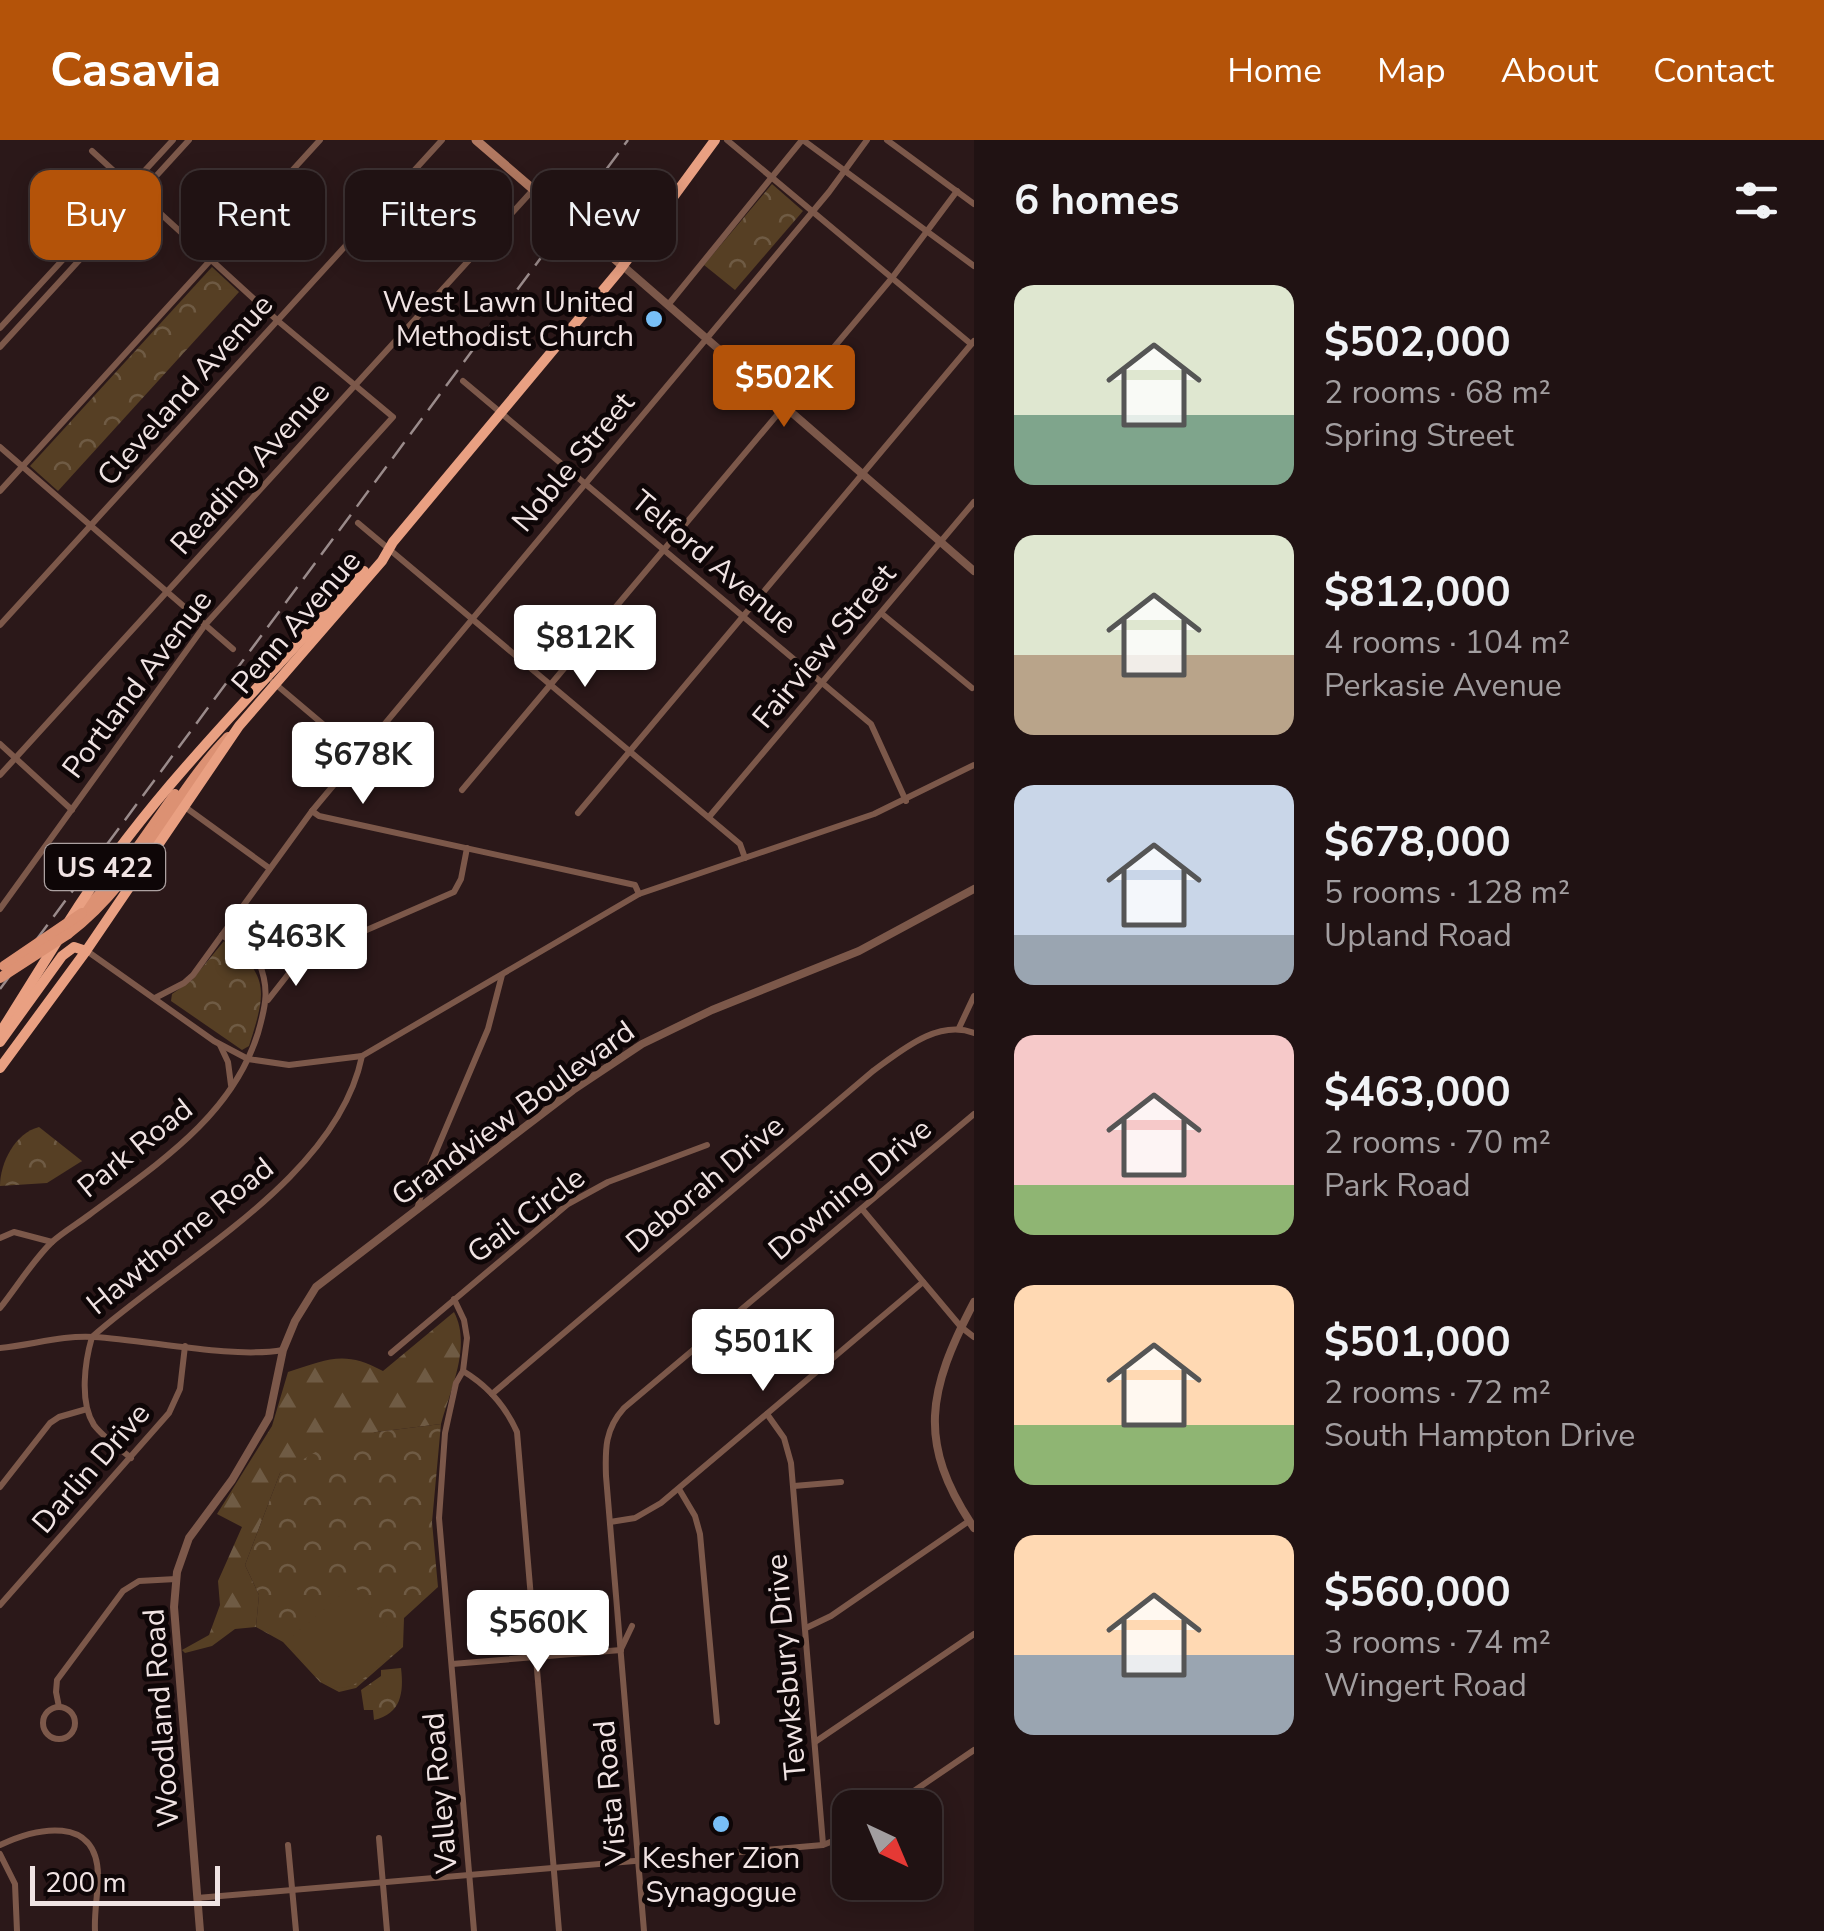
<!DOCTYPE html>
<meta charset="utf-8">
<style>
:root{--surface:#201213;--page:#2d2021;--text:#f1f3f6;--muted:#a29ea0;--line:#3d3233;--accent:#b45309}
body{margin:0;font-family:"Nunito Sans",sans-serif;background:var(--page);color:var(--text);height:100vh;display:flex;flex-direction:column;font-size:38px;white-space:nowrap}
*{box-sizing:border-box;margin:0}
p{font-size:32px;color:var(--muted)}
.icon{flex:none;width:55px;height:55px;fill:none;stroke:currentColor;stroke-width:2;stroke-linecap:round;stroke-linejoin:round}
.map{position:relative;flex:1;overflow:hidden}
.drawer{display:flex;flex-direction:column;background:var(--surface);width:850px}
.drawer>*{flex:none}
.guide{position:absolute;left:30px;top:30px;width:792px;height:90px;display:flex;gap:20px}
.needle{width:65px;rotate:136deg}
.fabs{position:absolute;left:832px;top:1650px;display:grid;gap:20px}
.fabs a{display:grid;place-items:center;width:110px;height:110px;border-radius:20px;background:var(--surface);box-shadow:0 5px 25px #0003,0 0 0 2px var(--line);font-size:50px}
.scale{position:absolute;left:30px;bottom:25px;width:190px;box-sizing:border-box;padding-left:10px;border:5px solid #f0e3e3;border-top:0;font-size:28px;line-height:35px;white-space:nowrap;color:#f0e3e3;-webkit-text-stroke:8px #0e0607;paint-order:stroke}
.price{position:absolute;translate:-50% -85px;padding:0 22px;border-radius:10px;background:#fff;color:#222;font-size:32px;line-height:65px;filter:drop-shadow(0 2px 5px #0008)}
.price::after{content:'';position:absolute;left:50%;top:60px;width:30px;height:22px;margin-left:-15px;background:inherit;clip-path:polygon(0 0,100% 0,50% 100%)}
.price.current{background:var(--accent);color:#fff}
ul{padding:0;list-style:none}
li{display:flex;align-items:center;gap:30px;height:250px;padding:0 40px}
li span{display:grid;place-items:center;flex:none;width:280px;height:200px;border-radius:20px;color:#555}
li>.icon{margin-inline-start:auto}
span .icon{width:120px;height:120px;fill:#fffc;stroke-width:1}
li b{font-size:42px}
h2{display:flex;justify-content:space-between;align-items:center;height:120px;padding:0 40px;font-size:42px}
.chip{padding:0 35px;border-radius:20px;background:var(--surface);box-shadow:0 5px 25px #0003,0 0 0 2px var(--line);font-size:35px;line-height:90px}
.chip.current{background:var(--accent);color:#fff}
header{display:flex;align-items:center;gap:60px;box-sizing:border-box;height:140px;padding:0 50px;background:var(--accent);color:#fff}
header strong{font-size:48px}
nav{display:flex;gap:55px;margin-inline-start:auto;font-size:35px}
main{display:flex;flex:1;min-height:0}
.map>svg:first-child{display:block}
.forest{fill:url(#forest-firs)}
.park{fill:url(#park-crowns)}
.pitch{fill:#563f24}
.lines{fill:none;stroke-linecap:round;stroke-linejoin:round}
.minor{stroke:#7c584a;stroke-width:6}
.tertiary{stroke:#7c584a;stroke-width:8}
.secondary{stroke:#b27961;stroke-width:9}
.primary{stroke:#dc9173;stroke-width:10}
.trunk{stroke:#e9a082;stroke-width:10}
.rail{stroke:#9a8b8b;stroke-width:2.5;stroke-dasharray:20 10;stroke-linecap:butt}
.primary-bridge{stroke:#dc9173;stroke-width:10}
.poi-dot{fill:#78bff7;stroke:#0e0607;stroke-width:4}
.labels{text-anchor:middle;stroke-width:10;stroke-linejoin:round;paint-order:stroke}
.shield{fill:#0e0607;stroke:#aca1a1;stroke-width:2.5}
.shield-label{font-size:28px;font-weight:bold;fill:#f0e3e3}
.poi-label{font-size:30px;fill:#f0e3e3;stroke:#0e0607;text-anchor:end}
.street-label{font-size:30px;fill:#f0e3e3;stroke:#0e0607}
</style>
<header>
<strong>Casavia</strong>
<nav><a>Home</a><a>Map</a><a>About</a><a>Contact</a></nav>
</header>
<main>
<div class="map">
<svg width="974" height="1791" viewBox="0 0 974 1791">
<defs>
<pattern id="forest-firs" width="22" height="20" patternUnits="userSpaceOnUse" patternTransform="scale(2.5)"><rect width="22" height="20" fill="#563f24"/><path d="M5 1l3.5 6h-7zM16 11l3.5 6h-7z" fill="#6f5b44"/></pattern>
<pattern id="park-crowns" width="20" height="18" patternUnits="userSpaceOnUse" patternTransform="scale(2.5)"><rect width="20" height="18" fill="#563f24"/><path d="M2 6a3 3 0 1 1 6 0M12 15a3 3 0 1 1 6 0" fill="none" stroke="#6f5b44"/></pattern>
</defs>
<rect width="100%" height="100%" fill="#2b1819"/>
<path class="forest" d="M 454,1172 C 472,1206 450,1250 441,1284 L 376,1292 L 280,1333 L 245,1425 L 259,1455 L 256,1487 L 235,1489 L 212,1506 L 185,1513 L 182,1510 L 209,1495 L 220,1465 L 218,1441 L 242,1387 L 217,1374 L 272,1286 L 288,1232 C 329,1219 344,1210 383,1231 Z"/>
<g class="park">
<path d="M 772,44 L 803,71 L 735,150 L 704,125 Z"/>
<path d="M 212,127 L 239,152 L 58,351 L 30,326 Z"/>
<path d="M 224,801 C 272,835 265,855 249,906 L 242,910 L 171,861 L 172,854 L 192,840 Z"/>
<path d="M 39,987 L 82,1021 L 47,1043 L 0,1046 C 0,1023 15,993 39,987 Z"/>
<path d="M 441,1284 L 432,1382 L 438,1447 L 404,1478 L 403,1507 L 356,1548 L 339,1552 L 320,1542 L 283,1502 L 256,1487 L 259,1455 L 245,1425 L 280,1333 L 329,1304 L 376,1292 Z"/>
<path d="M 401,1528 C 404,1553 401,1574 374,1580 L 373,1570 L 364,1570 L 361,1550 L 381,1536 L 381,1530 Z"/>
</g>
<path class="pitch" d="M 353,1444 L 402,1506 C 344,1556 339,1569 286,1502 Z"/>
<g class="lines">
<g class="minor">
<path d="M 727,0 L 971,204"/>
<path d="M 803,0 L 974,126"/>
<path d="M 887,0 L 974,64"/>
<path d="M 668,165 L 802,0"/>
<path d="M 0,188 L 173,0"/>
<path d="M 0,207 L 189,0"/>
<path d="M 463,241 L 871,584 L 906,661"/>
<path d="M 0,307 L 233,509"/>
<path d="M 0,351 L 320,0"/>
<path d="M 358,383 L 740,704 L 745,718"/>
<path d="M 881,473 L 972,548"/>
<path d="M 0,485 L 442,0"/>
<path d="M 273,542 L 376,629 L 399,640 L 427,607"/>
<path d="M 0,604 L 72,670"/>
<path d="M 0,635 L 532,51"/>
<path d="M 462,650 L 892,138 L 957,51"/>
<path d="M 185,667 L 269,728"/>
<path d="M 312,671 L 829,52 L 867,0"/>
<path d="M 578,673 L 974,201"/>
<path d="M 709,677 L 974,362"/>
<path d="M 0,769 L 205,485 L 393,277 L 278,181 L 92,11"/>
<path d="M 222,795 L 257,820"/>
<path d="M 87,811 L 214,901 L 248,919 L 289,925 L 362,916 L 639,754 L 874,674 L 974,625"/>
<path d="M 155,858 L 184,843 L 193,835 L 312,671 L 319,676 L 635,745 L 639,754"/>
<path d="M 268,860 L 297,823"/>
<path d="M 959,888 L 974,856"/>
<path d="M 220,905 L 228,922 L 231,945"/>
<path d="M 862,1069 L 961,1187 L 974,1197"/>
<path d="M 417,1070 L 426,1035 L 488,889 L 502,835"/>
<path d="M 0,1098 L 14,1092 L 52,1102"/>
<path d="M 454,1159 L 464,1180 L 467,1198 L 463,1231 L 456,1243 L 445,1293 L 439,1378 L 474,1791"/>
<path d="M 0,1168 C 16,1148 34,1119 52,1102 C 63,1092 77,1084 89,1075 C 156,1025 232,977 258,893 C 266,865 270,848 258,820 L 293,822 L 454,752 L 461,739 L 467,708"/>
<path d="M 0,1208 C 32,1205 62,1195 94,1197 C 148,1200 232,1219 283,1210"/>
<path d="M 391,1213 L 568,1064 L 608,1042 L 707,1005"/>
<path d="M 463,1231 C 488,1246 505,1265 517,1292 L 559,1791"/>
<path d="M 492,1254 L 873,931 C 902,910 938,879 974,893"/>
<path d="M 767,1274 L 784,1298 L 791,1323 L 823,1704"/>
<path d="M 131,1318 C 119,1308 103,1297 94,1285 C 79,1262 85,1221 92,1197 C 180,1119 337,1038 362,916"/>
<path d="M 794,1346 L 841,1342"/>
<path d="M 0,1347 L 50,1283 L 59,1277 L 87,1269"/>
<path d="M 679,1349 L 695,1376 L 700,1394 L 717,1582"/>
<path d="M 610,1382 L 635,1378 L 661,1363 L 923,1142"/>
<path d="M 0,1465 L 169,1273 L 180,1249 L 185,1206"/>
<path d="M 806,1488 L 831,1476 L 969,1381"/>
<path d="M 621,1509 L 632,1486"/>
<path d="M 452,1524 L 621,1510"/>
<circle cx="59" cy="1583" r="16"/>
<path d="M 59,1567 L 56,1552 L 57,1540 L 123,1451 L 139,1441 L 176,1439"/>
<path d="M 815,1602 L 974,1494"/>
<path d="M 889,1668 L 974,1610"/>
<path d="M 379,1698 L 387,1791"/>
<path d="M 0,1705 C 36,1688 97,1674 98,1735 C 98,1754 94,1772 95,1791"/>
<path d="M 288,1705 L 296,1791"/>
<path d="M 0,1714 L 15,1744 L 17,1791"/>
<path d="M 197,1758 L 823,1705 L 850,1694"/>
<path d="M 644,1791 L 606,1336 C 605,1309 605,1289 624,1268 L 974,974"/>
</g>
<g class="tertiary">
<path d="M 623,126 L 974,431"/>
<path d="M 974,1162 C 928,1250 916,1302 974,1388"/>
<path d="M 200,1791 L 174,1467 L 177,1432 L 189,1398 L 232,1340 L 269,1277 L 283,1210 L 295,1181 L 316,1147 L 573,950 L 642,904 L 712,870 L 859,811 L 974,749"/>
</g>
<g class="secondary">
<path d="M 476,0 L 563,75"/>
<path d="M 571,81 L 623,126"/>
</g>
<g class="primary">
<path d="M 82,773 L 120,732 L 175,654"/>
<path d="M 68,794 C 139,741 168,659 228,597"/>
</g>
<g class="trunk">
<path d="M 69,781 C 151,651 262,546 364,431"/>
<path d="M 0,893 L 58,800"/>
<path d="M 0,902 L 62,816 L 74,807 L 86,811"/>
<path d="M 0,928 L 86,811 L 239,586 L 382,421 L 393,402 L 619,131 L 715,0"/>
</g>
<path class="rail" d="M 0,849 L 628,0"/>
<g class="primary-bridge">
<path d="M 4,826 L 82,773"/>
<path d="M 0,838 L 68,794"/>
</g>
</g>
<g class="poi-dot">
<circle cx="654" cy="179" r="10"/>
<circle cx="721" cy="1684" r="10"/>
</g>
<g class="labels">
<rect class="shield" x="45" y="704" width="120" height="46" rx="8"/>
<g class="shield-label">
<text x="105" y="737">US 422</text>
</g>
<g class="poi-label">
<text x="634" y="172">West Lawn United<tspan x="634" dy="34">Methodist Church</tspan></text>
<text x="721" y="1728" text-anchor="middle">Kesher Zion<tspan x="721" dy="34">Synagogue</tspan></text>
</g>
<g class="street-label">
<text transform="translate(185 250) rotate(-48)" y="10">Cleveland Avenue</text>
<text transform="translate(573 322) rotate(-50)" y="10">Noble Street</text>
<text transform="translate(250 328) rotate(-48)" y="10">Reading Avenue</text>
<text transform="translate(714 422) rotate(40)" y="10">Telford Avenue</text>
<text transform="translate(296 482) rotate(-49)" y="10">Penn Avenue</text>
<text transform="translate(824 506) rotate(-50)" y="10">Fairview Street</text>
<text transform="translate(137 544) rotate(-53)" y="10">Portland Avenue</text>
<text transform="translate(513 973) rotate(-36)" y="10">Grandview Boulevard</text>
<text transform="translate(135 1008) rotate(-39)" y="10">Park Road</text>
<text transform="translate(705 1044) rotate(-40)" y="10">Deborah Drive</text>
<text transform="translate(850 1049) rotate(-40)" y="10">Downing Drive</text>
<text transform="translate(526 1075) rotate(-37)" y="10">Gail Circle</text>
<text transform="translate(180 1096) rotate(-39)" y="10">Hawthorne Road</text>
<text transform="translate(91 1328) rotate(-49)" y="10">Darlin Drive</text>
<text transform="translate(786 1527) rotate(-95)" y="10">Tewksbury Drive</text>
<text transform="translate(161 1578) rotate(-94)" y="10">Woodland Road</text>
<text transform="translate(440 1653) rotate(-95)" y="10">Valley Road</text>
<text transform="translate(610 1653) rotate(-95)" y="10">Vista Road</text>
</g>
</g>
</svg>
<div class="fabs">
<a><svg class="needle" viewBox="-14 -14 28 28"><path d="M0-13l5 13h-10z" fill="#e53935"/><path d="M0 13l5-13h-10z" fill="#a29ea0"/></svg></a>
</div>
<div class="scale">200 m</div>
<b class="price current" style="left:784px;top:290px">$502K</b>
<b class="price" style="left:585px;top:550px">$812K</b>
<b class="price" style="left:363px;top:667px">$678K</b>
<b class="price" style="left:296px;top:849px">$463K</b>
<b class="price" style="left:763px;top:1254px">$501K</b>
<b class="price" style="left:538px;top:1535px">$560K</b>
<div class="guide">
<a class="chip current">Buy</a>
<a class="chip">Rent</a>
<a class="chip">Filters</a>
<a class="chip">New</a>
</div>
</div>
<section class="drawer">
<h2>6 homes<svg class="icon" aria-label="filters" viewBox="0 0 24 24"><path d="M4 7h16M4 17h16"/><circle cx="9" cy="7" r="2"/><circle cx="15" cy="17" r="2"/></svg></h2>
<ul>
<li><span style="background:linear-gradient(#dfe7d0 65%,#7fa58c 0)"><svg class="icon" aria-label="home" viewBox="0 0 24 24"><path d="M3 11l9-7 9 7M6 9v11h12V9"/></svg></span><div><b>$502,000</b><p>2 rooms · 68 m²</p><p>Spring Street</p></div></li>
<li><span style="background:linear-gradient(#dfe7d0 60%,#b9a48a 0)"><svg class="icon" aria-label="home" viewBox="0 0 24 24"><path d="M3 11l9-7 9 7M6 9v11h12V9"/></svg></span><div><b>$812,000</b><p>4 rooms · 104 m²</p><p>Perkasie Avenue</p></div></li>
<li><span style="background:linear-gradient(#c9d6e8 75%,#9aa5b1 0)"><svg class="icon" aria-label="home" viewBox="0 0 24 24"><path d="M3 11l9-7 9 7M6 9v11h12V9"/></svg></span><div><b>$678,000</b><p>5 rooms · 128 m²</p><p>Upland Road</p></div></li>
<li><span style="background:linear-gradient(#f6c9c9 75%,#8fb573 0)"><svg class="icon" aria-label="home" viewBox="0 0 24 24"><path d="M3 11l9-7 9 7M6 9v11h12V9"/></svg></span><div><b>$463,000</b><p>2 rooms · 70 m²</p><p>Park Road</p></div></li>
<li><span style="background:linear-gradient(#ffd9b3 70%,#8fb573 0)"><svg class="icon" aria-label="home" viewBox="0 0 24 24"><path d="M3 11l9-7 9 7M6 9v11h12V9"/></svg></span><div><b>$501,000</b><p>2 rooms · 72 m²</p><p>South Hampton Drive</p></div></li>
<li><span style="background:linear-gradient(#ffd9b3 60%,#9aa5b1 0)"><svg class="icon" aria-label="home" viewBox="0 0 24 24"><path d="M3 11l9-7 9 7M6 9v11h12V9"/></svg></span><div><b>$560,000</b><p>3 rooms · 74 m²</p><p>Wingert Road</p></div></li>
</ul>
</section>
</main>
